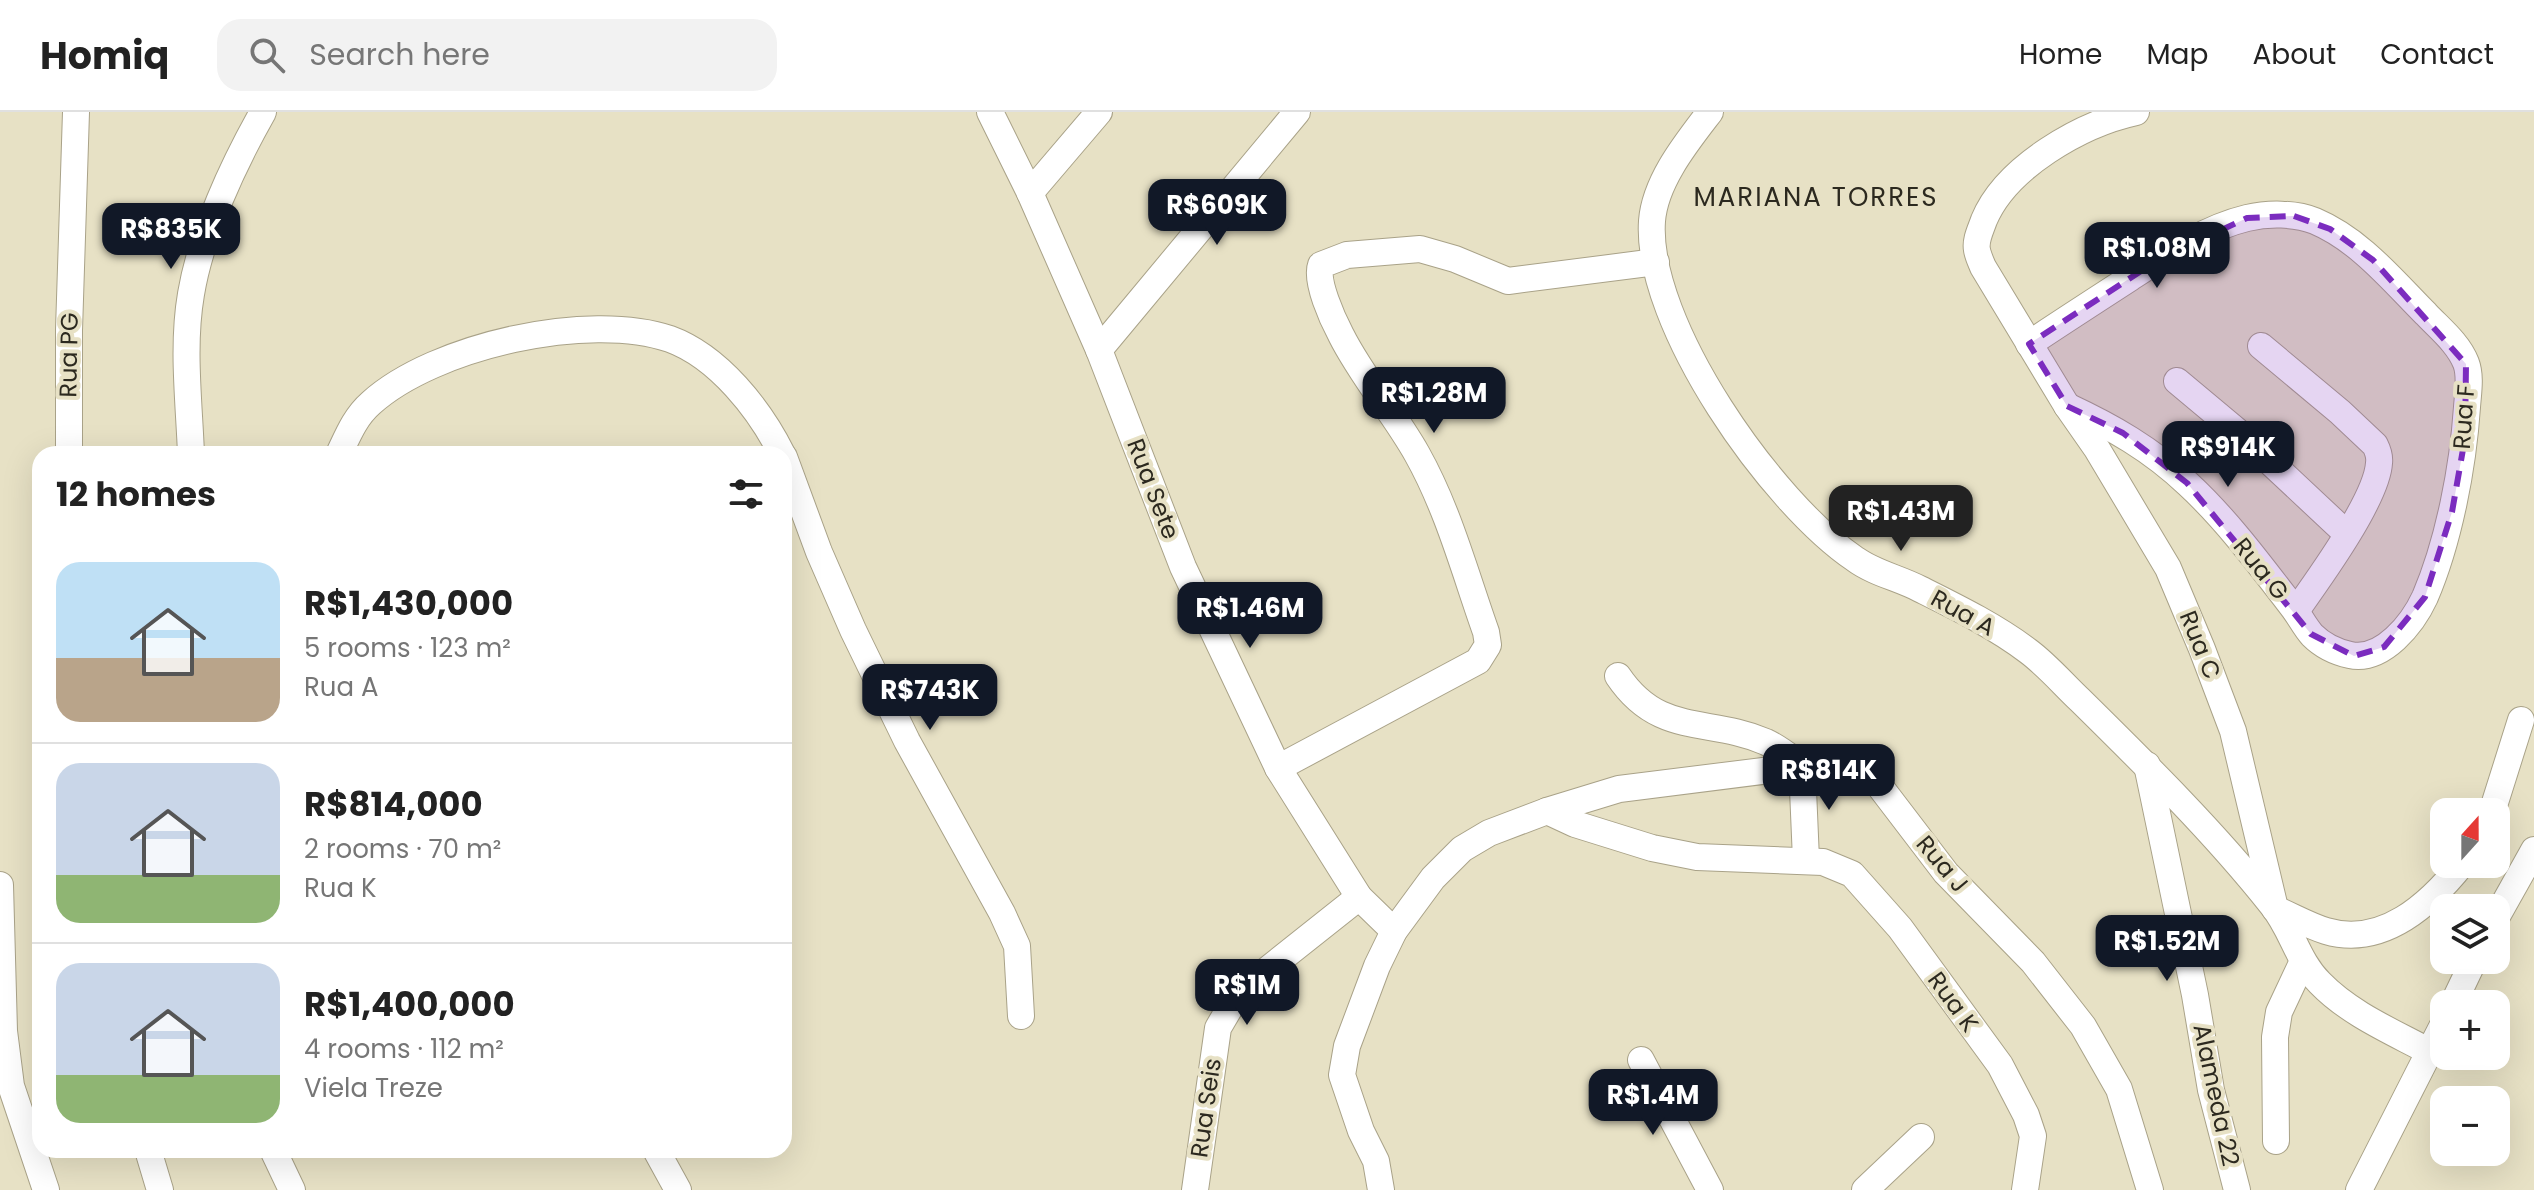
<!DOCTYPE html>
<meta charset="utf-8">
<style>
:root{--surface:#fff;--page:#f2f2f2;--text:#222;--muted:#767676;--line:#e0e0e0;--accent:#111827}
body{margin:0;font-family:Poppins,sans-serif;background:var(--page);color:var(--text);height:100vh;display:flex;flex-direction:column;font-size:30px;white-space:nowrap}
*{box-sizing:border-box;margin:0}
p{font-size:26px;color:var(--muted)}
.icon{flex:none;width:44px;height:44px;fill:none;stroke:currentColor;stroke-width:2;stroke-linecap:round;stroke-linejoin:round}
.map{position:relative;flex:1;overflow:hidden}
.side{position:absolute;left:32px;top:334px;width:760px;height:712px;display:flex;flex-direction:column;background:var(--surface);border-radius:24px;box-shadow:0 8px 32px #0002}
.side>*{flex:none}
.needle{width:52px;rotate:21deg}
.fabs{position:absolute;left:2430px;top:686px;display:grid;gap:16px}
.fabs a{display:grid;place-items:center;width:80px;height:80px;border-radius:16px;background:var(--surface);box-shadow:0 8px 32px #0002;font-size:40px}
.price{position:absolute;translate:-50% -68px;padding:0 18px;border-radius:16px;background:var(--accent);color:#fff;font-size:26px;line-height:52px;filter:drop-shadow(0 2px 4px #0008)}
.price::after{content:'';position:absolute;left:50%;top:48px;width:24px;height:18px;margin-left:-12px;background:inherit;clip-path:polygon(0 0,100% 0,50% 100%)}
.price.current{background:#222;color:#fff}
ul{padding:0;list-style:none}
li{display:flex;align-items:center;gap:24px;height:200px;padding:0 24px}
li+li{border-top:2px solid var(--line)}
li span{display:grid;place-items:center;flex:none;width:224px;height:160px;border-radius:24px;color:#555}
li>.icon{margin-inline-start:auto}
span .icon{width:96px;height:96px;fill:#fffc;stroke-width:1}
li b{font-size:34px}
h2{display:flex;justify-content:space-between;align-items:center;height:96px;padding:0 24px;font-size:34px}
header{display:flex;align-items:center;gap:48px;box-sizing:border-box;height:112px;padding:0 40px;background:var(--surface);border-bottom:2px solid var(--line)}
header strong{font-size:38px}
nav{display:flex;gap:44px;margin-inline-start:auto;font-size:28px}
.search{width:560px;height:72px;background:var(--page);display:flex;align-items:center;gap:20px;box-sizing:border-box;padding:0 28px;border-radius:24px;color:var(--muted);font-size:30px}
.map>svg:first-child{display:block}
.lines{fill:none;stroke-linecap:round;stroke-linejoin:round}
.minor-casing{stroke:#a9a288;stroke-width:28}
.minor{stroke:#fff;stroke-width:26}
.marked{fill:#7b2cbf;fill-opacity:0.2;stroke:#7b2cbf;stroke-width:6;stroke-dasharray:16 10;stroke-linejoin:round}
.labels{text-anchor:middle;stroke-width:8;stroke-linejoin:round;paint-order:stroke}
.street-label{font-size:24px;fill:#2c291f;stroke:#e7e1c5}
.neighbourhood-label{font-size:26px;letter-spacing:2px;fill:#2c291f;stroke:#e7e1c5}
</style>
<header>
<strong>Homiq</strong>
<div class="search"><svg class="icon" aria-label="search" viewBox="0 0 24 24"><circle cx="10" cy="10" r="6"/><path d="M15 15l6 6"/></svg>Search here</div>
<nav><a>Home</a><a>Map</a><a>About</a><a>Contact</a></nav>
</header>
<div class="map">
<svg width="2534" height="1078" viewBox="0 0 2534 1078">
<rect width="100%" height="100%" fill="#e7e1c5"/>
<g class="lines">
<defs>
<g id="minor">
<path d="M 990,0 L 1030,81 L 1099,238 L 1183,455 L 1278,656 L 1359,785 L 1394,819"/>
<path d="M 1710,0 C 1687,30 1655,69 1652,109 C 1645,212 1772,391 1855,447 C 1874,461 1899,466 1920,477 C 1956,495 1995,514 2028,539 C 2047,553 2063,572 2080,588 C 2147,654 2214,720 2272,793 C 2292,817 2297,848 2320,871 C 2350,902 2393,920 2430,940"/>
<path d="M 2136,0 C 2081,12 2006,55 1984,108 C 1981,117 1975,128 1977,138 C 1978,144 1981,150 1983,155 L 2067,294 L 2097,337 L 2168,456 L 2202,537 L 2233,619 L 2275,796"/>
<path d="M 1030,81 L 1099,0"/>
<path d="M 2029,232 C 2062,210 2096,188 2130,166 C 2165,143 2205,116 2247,106 C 2268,101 2295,101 2315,109 C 2360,128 2393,169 2426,202 C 2440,217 2458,231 2466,251 C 2471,264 2468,281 2467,295 C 2463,355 2449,429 2425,485 C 2413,511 2383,550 2350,543 C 2336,540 2322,533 2312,523 C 2305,515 2300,505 2294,497 C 2261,454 2227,408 2188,372 C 2151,337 2112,315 2067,294"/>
<path d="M 2261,234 L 2340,300 L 2375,333 C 2378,339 2380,344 2379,351 C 2377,387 2318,468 2296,499"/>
<path d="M 1099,238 L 1297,0"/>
<path d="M 2177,269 L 2238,320 L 2347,422"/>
<path d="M 69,342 L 69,218 L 76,0"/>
<path d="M 191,342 C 189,290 182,234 191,182 C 201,122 233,53 263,0"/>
<path d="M 339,342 C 348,323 355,305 371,291 C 434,234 589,199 670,227 C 719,245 760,298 782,342"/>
<path d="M 784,345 L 819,440 L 853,518 L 907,629 L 1002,801 L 1017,834 L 1021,904"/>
<path d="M 1618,564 C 1659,625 1708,605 1766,630 C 1779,636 1790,645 1802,654 L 1806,748"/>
<path d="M 2147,653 L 2195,883 L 2211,978 L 2237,1078"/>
<path d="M 1278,656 L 1478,549 L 1488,533 L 1486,520 C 1465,461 1448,397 1417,342 C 1394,301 1362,265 1341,223 C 1333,208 1315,169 1321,153 L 1347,143 L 1420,137 L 1455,147 L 1508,169 L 1656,150"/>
<path d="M 1547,699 L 1575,712 L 1652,736 L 1697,745 L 1823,750 L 1852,762 L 1900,816 L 2000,953 L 2026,1003 L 2033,1024 L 2025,1078"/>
<path d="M 2492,700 L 2521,608"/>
<path d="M 0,773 L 4,919 L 11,974 L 46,1078"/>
<path d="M 2275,797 C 2292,804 2309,814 2326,819 C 2383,836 2430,792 2462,752"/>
<path d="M 2496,806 L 2534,738"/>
<path d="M 2453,892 L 2474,848"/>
<path d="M 1641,948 L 1710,1078"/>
<path d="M 2276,1029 L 2275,925 L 2279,900 L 2302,851"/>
<path d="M 148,1038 L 160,1078"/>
<path d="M 273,1038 L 292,1078"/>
<path d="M 656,1038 L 678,1078"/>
<path d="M 1195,1078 L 1218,916 L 1235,887 L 1247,874 L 1359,785"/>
<path d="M 1381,1078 L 1376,1049 L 1361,1019 L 1342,963 L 1347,934 L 1377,854 L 1394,819 L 1433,766 L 1462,737 L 1489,721 L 1547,699 L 1619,677 L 1802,654 L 1846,656 L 1861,660 L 1875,668 L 1946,761 L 2033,850 L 2083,914 L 2119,977 L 2150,1078"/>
<path d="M 1865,1078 L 1921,1025"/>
<path d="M 2359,1078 L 2444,911"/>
</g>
</defs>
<use href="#minor" class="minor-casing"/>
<use href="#minor" class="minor"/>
</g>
<path class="marked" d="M 2294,104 L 2330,117 L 2373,148 L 2466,252 L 2465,326 L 2452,400 L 2425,485 L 2384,535 L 2354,544 L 2311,522 L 2187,371 L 2123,321 L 2067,294 L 2029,232 L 2161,146 L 2247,106 Z"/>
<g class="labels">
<g class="street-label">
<text transform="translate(69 243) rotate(-89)" y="8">Rua PG</text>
<text transform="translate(2464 305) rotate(-86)" y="8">Rua F</text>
<text transform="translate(1153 377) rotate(69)" y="8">Rua Sete</text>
<text transform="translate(2261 457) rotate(51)" y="8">Rua G</text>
<text transform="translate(1963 501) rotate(29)" y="8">Rua A</text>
<text transform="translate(2200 533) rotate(68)" y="8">Rua C</text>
<text transform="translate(1942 752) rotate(50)" y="8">Rua J</text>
<text transform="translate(1953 890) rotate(54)" y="8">Rua K</text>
<text transform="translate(2216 983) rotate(78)" y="8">Alameda 22</text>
<text transform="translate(1206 996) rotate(-82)" y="8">Rua Seis</text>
</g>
<g class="neighbourhood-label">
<text x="1816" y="94">MARIANA TORRES</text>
</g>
</g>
</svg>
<div class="fabs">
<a><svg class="needle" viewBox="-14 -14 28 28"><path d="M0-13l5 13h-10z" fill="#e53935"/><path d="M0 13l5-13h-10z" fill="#767676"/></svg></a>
<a><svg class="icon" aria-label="layers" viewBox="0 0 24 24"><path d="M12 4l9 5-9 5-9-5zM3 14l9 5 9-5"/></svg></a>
<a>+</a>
<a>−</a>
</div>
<b class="price" style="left:1217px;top:135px">R$609K</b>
<b class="price" style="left:171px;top:159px">R$835K</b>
<b class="price" style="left:2157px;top:178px">R$1.08M</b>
<b class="price" style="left:1434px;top:323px">R$1.28M</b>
<b class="price" style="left:2228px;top:377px">R$914K</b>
<b class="price current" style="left:1901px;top:441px">R$1.43M</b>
<b class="price" style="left:1250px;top:538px">R$1.46M</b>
<b class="price" style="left:930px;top:620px">R$743K</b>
<b class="price" style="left:1829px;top:700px">R$814K</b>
<b class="price" style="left:2167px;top:871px">R$1.52M</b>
<b class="price" style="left:1247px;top:915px">R$1M</b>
<b class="price" style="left:1653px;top:1025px">R$1.4M</b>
<section class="side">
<h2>12 homes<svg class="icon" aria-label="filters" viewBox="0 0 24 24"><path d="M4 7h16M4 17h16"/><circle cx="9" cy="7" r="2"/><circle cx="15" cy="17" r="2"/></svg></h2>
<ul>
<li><span style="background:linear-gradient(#bfe0f5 60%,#b9a48a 0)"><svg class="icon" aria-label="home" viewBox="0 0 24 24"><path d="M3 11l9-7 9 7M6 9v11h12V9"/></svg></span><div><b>R$1,430,000</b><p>5 rooms · 123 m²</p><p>Rua A</p></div></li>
<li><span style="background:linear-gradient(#c9d6e8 70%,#8fb573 0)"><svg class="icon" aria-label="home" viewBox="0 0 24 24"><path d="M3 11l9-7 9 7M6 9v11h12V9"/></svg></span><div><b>R$814,000</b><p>2 rooms · 70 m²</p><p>Rua K</p></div></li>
<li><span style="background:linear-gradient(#c9d6e8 70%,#8fb573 0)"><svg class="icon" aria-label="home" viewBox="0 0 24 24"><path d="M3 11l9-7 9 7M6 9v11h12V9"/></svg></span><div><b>R$1,400,000</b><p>4 rooms · 112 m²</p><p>Viela Treze</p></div></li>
</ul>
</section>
</div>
